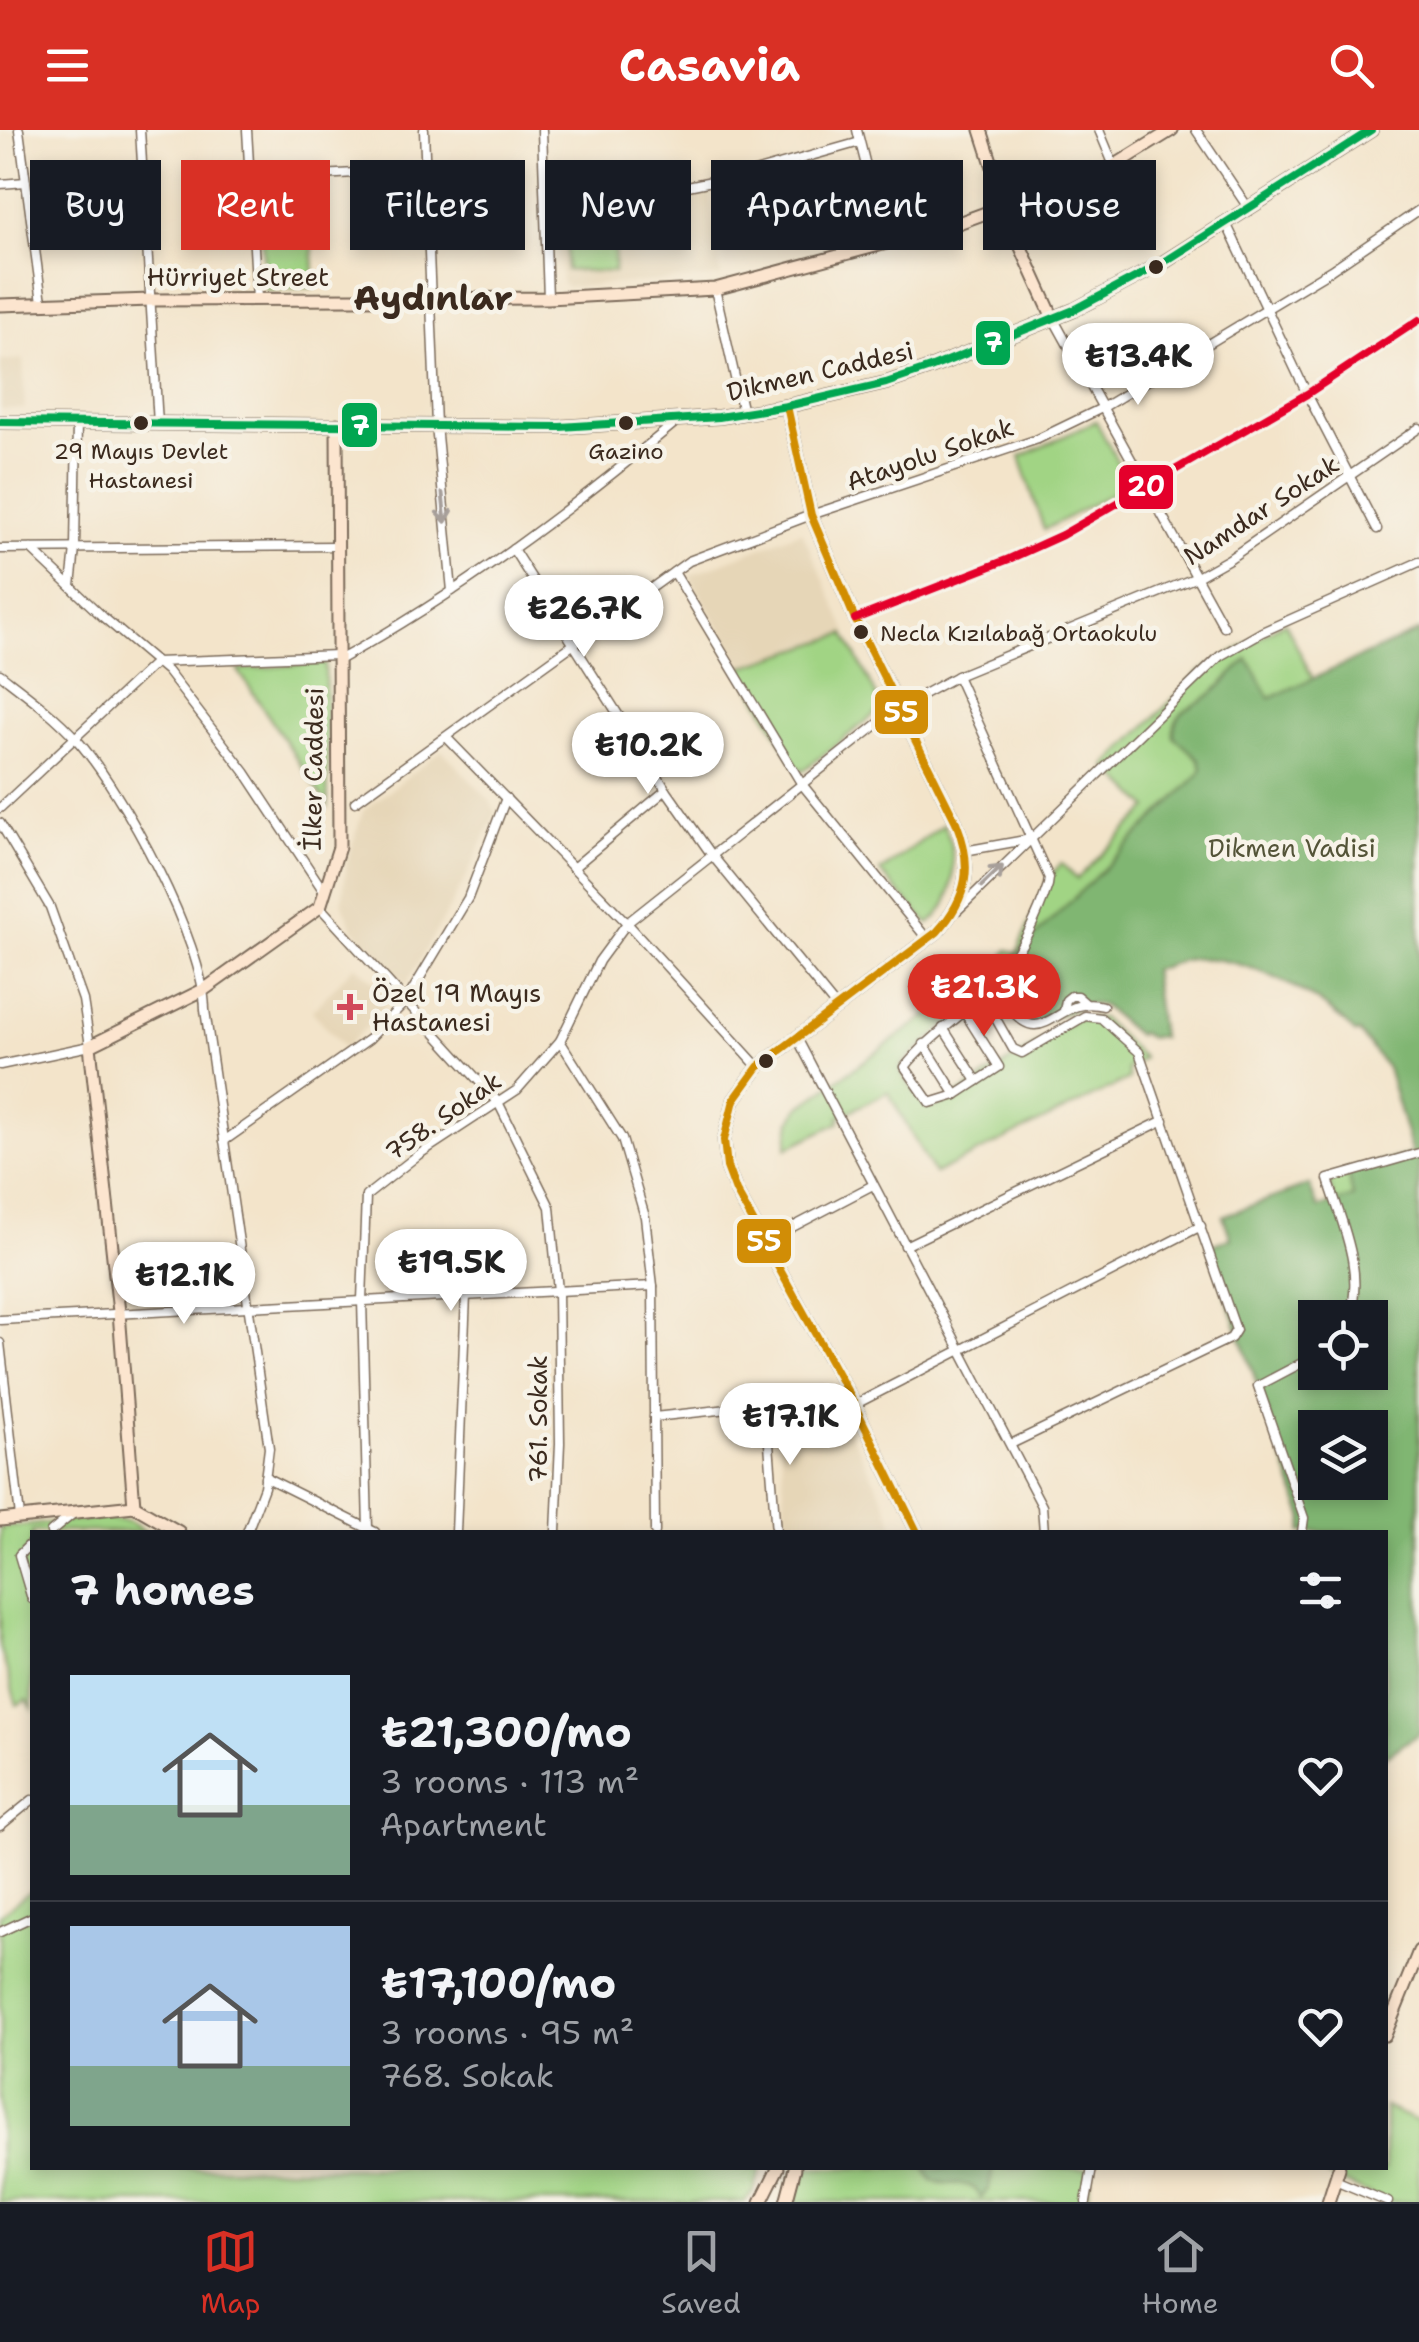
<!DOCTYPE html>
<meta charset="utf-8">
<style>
:root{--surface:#171b24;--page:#20242c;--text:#f1f3f6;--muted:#9ea1a6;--line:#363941;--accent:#d93025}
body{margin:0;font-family:"Shantell Sans",sans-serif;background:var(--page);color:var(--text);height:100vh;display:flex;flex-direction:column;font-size:38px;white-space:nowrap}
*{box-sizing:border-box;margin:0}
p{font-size:32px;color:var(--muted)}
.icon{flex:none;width:55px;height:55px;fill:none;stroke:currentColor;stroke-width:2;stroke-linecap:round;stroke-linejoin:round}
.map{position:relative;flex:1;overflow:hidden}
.details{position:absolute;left:30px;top:1400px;width:1358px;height:640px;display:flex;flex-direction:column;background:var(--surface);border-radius:0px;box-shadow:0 5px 15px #0003}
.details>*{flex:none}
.hud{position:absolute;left:30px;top:30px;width:1360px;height:90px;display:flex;gap:20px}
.fabs{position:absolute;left:1298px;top:1170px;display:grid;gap:20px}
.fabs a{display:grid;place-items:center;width:90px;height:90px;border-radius:0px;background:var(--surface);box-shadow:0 5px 15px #0003;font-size:50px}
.price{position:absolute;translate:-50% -85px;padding:0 22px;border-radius:35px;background:#fff;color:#222;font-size:32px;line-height:65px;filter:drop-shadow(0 2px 5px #0008)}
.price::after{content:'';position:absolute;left:50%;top:60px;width:30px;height:22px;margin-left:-15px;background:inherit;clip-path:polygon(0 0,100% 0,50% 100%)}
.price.selected{background:var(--accent);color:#fff}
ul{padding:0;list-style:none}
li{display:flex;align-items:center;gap:30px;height:250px;padding:0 40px}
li+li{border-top:2px solid var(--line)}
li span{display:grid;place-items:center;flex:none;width:280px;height:200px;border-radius:0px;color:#555}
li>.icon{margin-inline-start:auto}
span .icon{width:120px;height:120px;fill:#fffc;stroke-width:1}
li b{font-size:42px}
h2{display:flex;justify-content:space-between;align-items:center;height:120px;padding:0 40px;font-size:42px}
.pill{padding:0 35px;border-radius:0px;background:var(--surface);box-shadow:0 5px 15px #0003;font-size:35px;line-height:90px}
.pill.selected{background:var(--accent);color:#fff}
header{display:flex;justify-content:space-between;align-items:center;height:130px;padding:0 40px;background:var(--accent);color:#fff;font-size:45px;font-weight:700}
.menu{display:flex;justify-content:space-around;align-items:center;height:140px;border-top:2px solid var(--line);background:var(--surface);font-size:28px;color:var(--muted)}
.menu a{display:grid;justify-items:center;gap:5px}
.menu .selected{color:var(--accent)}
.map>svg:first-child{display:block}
.built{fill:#e6d6b7}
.green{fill:#a1d484;stroke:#6e7f51;stroke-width:2.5;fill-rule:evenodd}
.forest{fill:#80b672;stroke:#5e7048;stroke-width:2.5;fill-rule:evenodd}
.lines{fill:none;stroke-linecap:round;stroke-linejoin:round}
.street-casing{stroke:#7b6b5a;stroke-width:11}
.secondary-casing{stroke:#7b6b5a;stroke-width:15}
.primary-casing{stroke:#7b6b5a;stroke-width:16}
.street{stroke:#fff;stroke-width:8}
.secondary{stroke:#fce5cf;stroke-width:11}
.primary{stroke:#f7be87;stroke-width:12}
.bus-1-casing{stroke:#f7f3e8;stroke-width:15}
.bus-2-casing{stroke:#f7f3e8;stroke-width:15}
.bus-3-casing{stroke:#f7f3e8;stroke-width:15}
.bus-1{stroke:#d18d06;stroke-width:8}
.bus-2{stroke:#00a651;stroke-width:8}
.bus-3{stroke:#e4002b;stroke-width:8}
.oneway{stroke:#a79f9a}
.bus-dot{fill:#3b2a1e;stroke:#f7f3e8;stroke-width:4}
.poi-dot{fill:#d1495b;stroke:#f7f3e8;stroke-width:4}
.labels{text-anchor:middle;stroke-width:9;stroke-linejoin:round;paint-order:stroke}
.bus-label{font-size:22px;fill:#3b2a1e;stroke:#f7f3e8}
.street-label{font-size:25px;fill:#3b2a1e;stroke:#f7f3e8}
.park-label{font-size:25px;fill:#545438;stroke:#f7f3e8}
.poi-label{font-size:25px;fill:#3b2a1e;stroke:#f7f3e8;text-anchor:start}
.district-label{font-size:35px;font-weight:bold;fill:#3b2a1e;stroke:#f7f3e8}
.line-badge{stroke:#f7f3e8;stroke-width:4}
.badge-label{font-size:28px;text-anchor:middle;font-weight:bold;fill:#fff}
</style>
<header><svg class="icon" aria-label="menu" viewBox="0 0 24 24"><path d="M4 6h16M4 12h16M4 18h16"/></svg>Casavia<svg class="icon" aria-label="search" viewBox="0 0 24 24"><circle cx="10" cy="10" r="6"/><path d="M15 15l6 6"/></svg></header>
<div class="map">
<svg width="1419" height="2072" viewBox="0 0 1419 2072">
<rect width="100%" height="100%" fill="#f7f3e8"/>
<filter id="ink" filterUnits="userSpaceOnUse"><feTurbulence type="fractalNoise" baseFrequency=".01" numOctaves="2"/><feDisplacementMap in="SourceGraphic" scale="20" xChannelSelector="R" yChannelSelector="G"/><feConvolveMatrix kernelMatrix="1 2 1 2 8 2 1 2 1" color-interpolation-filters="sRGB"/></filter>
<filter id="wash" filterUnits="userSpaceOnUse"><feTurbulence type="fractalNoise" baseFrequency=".0048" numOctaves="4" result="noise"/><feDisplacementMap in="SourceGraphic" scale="40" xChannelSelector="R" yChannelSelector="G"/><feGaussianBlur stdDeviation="2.25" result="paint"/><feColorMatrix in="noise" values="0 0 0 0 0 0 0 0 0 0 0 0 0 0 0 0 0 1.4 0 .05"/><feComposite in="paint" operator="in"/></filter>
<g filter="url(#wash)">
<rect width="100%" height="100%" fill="#f3e4ca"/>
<g class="built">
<path d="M 710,61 L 721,147 L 567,157 L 561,152 L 558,82 L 567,75 L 662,70 Z"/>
<path d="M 23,229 L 25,279 L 0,279 L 0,231 Z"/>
<path d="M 802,401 L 848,504 L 742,537 L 689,446 Z"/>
<path d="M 442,620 L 490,671 L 496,682 L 464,752 L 406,854 L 353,798 L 342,772 L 347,731 L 363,681 Z"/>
<path d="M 355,835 L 390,866 L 377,887 L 344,918 L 312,881 Z"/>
<path d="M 837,1277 L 885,1371 L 897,1402 L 787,1402 L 778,1281 Z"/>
</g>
<g class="green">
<path d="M 309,63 L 315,157 L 265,160 L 260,66 Z"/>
<path d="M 568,82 L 616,83 L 614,142 L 566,140 Z"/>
<path d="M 1096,291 L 1129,354 L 1044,400 L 1020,327 Z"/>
<path d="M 1285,492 L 1313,549 L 1419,501 L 1419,1603 L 1385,1627 L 1385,1402 L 1304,1388 L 1209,1116 L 1231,1108 L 1223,1086 L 1309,1055 L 1318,1078 L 1335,1074 L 1328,1049 L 1412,1024 L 1387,938 L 1359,902 L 1355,903 C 1320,864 1244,824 1189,829 C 1177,830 1164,837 1152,840 L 1161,908 L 1148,907 L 1140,902 L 1137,905 L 1103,876 L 999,849 L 901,935 L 901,943 L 927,978 L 941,975 L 1076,889 L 1101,888 L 1143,928 L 1127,939 L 1129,949 L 934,1044 L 888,962 L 839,987 L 840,992 L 787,1018 L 791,991 L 800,977 L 998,835 L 1008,820 L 1017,823 L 1049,748 L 1061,733 L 1077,749 L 1149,678 L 1106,636 L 1200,542 ZM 1315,1188 L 1370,1188 L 1370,1242 L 1315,1242 ZM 1315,1298 L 1370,1298 L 1370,1352 L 1315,1352 Z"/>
<path d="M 845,504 L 883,578 L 804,640 L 796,637 L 740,538 Z"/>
<path d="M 325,532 L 328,676 L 238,540 Z"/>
<path d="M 944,694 C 957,726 959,771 929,794 L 880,742 Z"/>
<path d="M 101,1388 L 130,1392 L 146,1402 L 32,1402 L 32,1579 L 27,1570 L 17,1575 L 0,1517 L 0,1398 Z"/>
<path d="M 32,1760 L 32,2038 L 761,2038 L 754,2061 L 744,2072 L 0,2072 L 0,1784 Z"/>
<path d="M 1385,1977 L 1419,1992 L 1419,2072 L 1385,2072 L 1314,2038 L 1385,2038 Z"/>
<path d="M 795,2038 L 1092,2038 L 1086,2072 L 786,2072 Z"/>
</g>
<g class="forest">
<path d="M 1419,501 L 1419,1603 L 1385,1627 L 1385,1402 L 1302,1402 L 1304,1388 L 1209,1116 L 1231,1108 L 1223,1086 L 1309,1055 L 1318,1078 L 1353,1067 L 1348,1042 L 1412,1024 L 1387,938 L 1359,902 L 1355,903 C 1319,864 1244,824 1189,829 C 1177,830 1164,837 1152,840 L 1161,908 L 1148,907 L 1140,902 L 1137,905 L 1103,876 L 1091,873 L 1030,896 L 1002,868 L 1000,848 L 1017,824 L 1199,645 L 1202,638 L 1199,629 L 1174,607 C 1171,580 1197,576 1213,563 C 1225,552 1236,540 1248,529 L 1270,568 ZM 1315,1188 L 1370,1188 L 1370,1242 L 1315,1242 ZM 1315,1298 L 1370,1298 L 1370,1352 L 1315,1352 Z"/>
<path d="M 924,2038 L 993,2038 L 989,2058 L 981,2068 C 971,2047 952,2057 933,2051 Z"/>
</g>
</g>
<g filter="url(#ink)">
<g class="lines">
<defs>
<g id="street">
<path d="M 19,0 L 42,172"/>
<path d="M 140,0 L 158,294"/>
<path d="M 247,0 L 257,169"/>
<path d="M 424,0 L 436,295 L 452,461"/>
<path d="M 542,0 L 548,168"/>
<path d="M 857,0 L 886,115"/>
<path d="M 1099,0 L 1114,36"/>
<path d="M 1196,0 L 1249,79"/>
<path d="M 250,49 L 426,39"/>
<path d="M 0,54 L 26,52"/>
<path d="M 546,66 L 673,59 L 751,43 L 860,12"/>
<path d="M 1226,93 L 1307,264 L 1377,399"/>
<path d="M 715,159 L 743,283"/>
<path d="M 1053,188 L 1224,497"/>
<path d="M 0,419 L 338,416"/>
<path d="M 31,419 L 103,487 L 167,541 L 245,642 L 325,763"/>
<path d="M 513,419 L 666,660 L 711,724 L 836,877"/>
<path d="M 674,442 L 801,653 L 928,810"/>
<path d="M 71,456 L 75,419 L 77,292"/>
<path d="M 855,489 L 1009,429 L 1062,405 L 1307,264 L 1419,190"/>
<path d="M 337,531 C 459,464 570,380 676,292"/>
<path d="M 0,544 C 26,564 55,585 77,610 C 123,662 204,812 205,880 L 269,1318 L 264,1357 L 247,1402"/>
<path d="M 957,546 L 1049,748 L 1048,755 C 1038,786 1021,821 1001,845 C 973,880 933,902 905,937 L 930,973 L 956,965 L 999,937 L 963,880"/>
<path d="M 446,607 L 627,793 L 758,937"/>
<path d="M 355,672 L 689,431 L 811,385 L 1038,309 L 1102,278 L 1331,140 L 1419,80"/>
<path d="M 0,678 L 156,532 L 337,525"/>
<path d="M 0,693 L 50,777 L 83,870 L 90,916 L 0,935"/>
<path d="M 964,721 L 1031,709"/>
<path d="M 573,738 L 666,660"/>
<path d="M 320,777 L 498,972 L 550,1077 L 558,1161 L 560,1313 L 556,1402"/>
<path d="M 958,780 L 1220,526 L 1262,502 L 1419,432"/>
<path d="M 1000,848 C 999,861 1002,868 1010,878 C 1044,923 1058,863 1103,876"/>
<path d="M 982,864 L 1013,919 L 1022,923 L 1085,886 L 1101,888 L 1139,922 L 1236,1200 L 1231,1208 L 1011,1314"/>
<path d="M 1064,881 L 1066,870 L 1071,866 L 1077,866 L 1085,873"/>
<path d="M 943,898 L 977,951"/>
<path d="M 796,906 L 1042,1376 L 1044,1402"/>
<path d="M 560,911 L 622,1009 L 645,1087 L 653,1156 L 655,1402"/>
<path d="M 924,914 L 956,965"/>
<path d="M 224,1011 L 369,909 L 406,871 L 468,768 L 506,668"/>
<path d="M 764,1112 L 873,1055"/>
<path d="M 905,1116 L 1164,990"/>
<path d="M 1349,1188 C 1365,1141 1342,1094 1328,1049 L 1419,1023"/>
<path d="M 0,1190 L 653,1156"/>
<path d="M 0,1213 L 20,1387"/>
<path d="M 854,1275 L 1201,1096"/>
<path d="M 766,1276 L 776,1402"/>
<path d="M 654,1287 L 850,1266"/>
<path d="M 265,1347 L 375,1402"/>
<path d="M 368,1399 L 362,1170 L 366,1066 L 418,1025 L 517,960 L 560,911 L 599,831 L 627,793 L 898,578 L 957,546 L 1197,447 L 1229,429 L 1419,298"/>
<path d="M 51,1402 L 74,1383"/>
<path d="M 456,1402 L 466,1165"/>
<path d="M 1302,1402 L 1304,1388 L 1258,1256 L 1315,1226"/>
<path d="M 32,1412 L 19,1425 L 32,1469"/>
<path d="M 0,1696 L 32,1670"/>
<path d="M 0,1802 L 32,1787"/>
<path d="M 1335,2050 L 1388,2072"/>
<path d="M 1086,2072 L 1092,2038"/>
</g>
<g id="secondary">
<path d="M 981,0 L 1014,102 L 1053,188"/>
<path d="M 0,175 L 151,170 L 548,168 L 715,159 L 950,96 L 1114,36 L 1172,0"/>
<path d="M 787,276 L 811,385 L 855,489 L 956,692 C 973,735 969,767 937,802 L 758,937 L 734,970 L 724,1010 L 727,1037 L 736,1061 L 850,1266 L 917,1402"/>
<path d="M 134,1376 L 119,1182 L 90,916 L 205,859 L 320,777 L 339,717 L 337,294"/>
<path d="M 134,1376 L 179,1402"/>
<path d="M 0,1390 L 134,1376"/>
<path d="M 1385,1905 L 1419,1821"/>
<path d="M 761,2072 L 778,2038"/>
<path d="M 786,2072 L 795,2038"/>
<path d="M 1328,2072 L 1339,2038"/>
</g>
<path id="primary" d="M 0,292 L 560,297 L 719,287 L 787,276 L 886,253 L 930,238 L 1074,180 L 1161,134 L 1371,0"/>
</defs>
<use href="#street" class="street-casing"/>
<use href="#secondary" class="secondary-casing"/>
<use href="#primary" class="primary-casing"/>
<use href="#street" class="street"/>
<use href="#secondary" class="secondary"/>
<use href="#primary" class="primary"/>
<defs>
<path id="bus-1" d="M 787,276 L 811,385 L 855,489 L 956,692 C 973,735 969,767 937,802 L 758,937 L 734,970 L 724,1010 L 727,1037 L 736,1061 L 850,1266 L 917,1402"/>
<path id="bus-2" d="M 0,292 L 560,297 L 719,287 L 787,276 L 886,253 L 930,238 L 1074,180 L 1161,134 L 1371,0"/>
<path id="bus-3" d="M 855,489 L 1009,429 L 1062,405 L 1307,264 L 1419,190"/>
</defs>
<use href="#bus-1" class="bus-1-casing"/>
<use href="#bus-2" class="bus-2-casing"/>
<use href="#bus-3" class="bus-3-casing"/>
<use href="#bus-1" class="bus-1"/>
<use href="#bus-2" class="bus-2"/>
<use href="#bus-3" class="bus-3"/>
</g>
<defs><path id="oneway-shaft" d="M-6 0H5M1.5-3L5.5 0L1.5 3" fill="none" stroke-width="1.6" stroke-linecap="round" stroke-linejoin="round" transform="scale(2.5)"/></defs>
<g class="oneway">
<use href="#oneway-shaft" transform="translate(444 378) rotate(84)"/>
<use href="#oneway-shaft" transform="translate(992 746) rotate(-44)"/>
</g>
</g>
<g class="bus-dot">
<circle cx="1156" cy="137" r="9"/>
<circle cx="141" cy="293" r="9"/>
<circle cx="626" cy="293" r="9"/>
<circle cx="861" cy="502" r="9"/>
<circle cx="766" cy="931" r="9"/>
</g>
<path class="poi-dot" d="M345 862h10v10h10v10h-10v10h-10v-10h-10v-10h10z"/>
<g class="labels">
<g class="bus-label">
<text x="141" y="329">29 Mayıs Devlet<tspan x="141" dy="29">Hastanesi</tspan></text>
<text x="626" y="329">Gazino</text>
<text x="880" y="511" text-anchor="start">Necla Kızılabağ Ortaokulu</text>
</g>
<g class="street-label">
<text x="238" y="156">Hürriyet Street</text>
<text transform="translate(820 241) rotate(-13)" y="9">Dikmen Caddesi</text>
<text transform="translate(930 324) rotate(-19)" y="9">Atayolu Sokak</text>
<text transform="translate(1261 380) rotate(-33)" y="9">Namdar Sokak</text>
<text transform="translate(313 639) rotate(-89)" y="9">İlker Caddesi</text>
<text transform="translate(443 986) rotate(-35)" y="9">758. Sokak</text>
<text transform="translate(538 1289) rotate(-90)" y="9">761. Sokak</text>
</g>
<g class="park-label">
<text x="1292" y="727">Dikmen Vadisi</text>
</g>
<g class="poi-label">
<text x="372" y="872">Özel 19 Mayıs<tspan x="372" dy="29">Hastanesi</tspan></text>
</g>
<g class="district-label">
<text x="433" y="180">Aydınlar</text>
</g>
</g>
<g class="line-badge">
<rect x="974" y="189" width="38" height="48" rx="10" fill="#00a651"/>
<rect x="340" y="271" width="39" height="48" rx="10" fill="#00a651"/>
<rect x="1117" y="333" width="58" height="48" rx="10" fill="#e4002b"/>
<rect x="873" y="558" width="57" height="48" rx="10" fill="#d18d06"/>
<rect x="735" y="1087" width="58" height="48" rx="10" fill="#d18d06"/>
</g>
<g class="badge-label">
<text x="993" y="222">7</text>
<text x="360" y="305">7</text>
<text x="1146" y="366">20</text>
<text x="901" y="592">55</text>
<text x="764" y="1121">55</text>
</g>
</svg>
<div class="fabs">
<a><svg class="icon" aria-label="locate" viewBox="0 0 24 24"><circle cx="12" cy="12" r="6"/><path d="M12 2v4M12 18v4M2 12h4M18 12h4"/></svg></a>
<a><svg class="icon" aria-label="layers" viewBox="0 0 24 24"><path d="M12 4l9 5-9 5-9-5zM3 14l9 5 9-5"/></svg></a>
</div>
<b class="price" style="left:1138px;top:278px">₺13.4K</b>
<b class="price" style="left:584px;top:530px">₺26.7K</b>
<b class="price" style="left:648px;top:667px">₺10.2K</b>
<b class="price selected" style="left:984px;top:909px">₺21.3K</b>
<b class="price" style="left:451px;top:1184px">₺19.5K</b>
<b class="price" style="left:184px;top:1197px">₺12.1K</b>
<b class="price" style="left:790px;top:1338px">₺17.1K</b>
<div class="hud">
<a class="pill">Buy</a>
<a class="pill selected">Rent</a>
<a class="pill">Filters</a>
<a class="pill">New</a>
<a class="pill">Apartment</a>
<a class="pill">House</a>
</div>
<section class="details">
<h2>7 homes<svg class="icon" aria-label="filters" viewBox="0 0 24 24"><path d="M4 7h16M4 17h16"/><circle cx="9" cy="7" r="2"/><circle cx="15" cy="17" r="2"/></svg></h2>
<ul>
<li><span style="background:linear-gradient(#bfe0f5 65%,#7fa58c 0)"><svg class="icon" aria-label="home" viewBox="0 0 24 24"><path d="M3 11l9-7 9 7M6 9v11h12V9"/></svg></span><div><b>₺21,300/mo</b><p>3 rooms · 113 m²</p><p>Apartment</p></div><svg class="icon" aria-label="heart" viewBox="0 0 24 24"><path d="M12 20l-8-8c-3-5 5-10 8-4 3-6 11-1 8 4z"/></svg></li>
<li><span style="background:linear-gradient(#a9c7e8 70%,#7fa58c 0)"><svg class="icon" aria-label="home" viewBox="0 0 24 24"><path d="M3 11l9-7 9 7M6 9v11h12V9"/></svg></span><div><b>₺17,100/mo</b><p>3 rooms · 95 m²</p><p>768. Sokak</p></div><svg class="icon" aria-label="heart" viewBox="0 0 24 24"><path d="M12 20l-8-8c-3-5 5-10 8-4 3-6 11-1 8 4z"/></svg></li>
</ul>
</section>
</div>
<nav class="menu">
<a class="selected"><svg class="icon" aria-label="map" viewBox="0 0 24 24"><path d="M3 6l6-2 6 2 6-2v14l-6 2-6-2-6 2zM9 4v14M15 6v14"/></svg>Map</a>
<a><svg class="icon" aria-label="saved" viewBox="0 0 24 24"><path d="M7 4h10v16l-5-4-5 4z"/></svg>Saved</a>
<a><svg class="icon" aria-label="home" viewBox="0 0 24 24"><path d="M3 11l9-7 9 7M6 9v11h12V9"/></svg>Home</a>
</nav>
